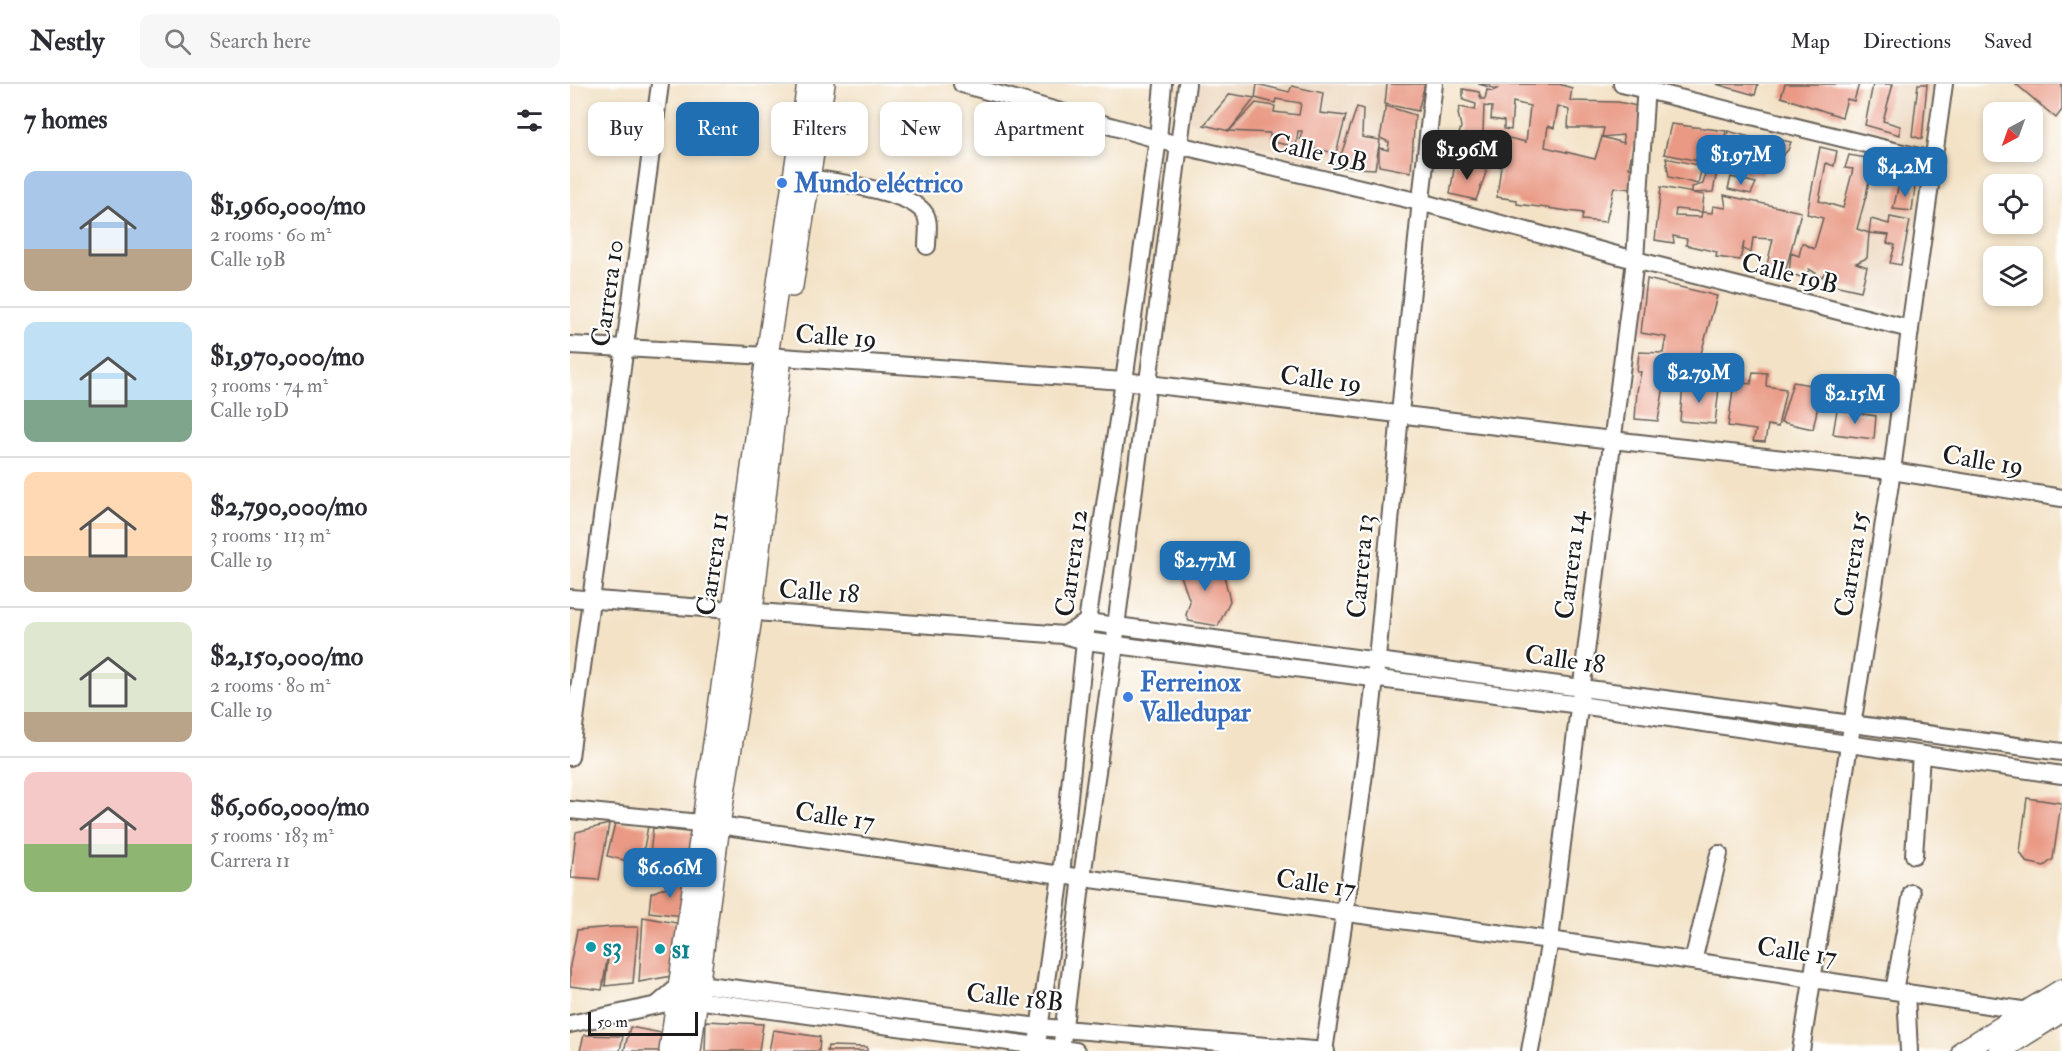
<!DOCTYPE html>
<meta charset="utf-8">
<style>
:root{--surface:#fff;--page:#f7f7f7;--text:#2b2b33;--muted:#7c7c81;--line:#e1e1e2;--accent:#1f6fb2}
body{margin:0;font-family:"IM FELL Double Pica",serif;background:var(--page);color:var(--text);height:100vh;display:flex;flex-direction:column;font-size:22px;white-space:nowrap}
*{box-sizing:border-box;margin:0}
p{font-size:20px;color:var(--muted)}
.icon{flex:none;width:33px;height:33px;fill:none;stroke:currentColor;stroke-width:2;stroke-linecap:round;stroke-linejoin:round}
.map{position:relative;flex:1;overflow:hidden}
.side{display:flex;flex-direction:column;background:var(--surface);width:570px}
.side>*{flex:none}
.top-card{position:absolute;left:18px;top:18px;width:570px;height:54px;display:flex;gap:12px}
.needle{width:39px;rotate:221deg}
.fabs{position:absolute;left:1413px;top:18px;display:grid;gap:12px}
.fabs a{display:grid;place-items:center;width:60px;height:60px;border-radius:12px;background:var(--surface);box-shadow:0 3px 9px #0003;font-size:30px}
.scale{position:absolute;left:18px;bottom:15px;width:110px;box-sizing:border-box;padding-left:6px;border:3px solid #1c1c1c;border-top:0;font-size:16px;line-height:21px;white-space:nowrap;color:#1c1c1c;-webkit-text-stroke:4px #fff;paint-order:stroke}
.price{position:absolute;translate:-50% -51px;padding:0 14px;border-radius:12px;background:var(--accent);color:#fff;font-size:20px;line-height:39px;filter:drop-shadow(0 2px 3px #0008)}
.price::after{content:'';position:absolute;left:50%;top:36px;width:18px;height:14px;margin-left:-9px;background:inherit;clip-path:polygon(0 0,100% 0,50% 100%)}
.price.current{background:#222;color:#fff}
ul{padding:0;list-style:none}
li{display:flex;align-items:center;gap:18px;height:150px;padding:0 24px}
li+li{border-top:2px solid var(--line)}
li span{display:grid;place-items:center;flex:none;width:168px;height:120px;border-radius:12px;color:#555}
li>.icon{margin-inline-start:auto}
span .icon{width:72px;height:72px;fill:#fffc;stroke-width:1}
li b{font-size:26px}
h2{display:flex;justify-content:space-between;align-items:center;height:72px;padding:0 24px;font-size:26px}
.tag{padding:0 21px;border-radius:12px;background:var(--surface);box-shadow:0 3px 9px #0003;font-size:21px;line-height:54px}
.tag.current{background:var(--accent);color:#fff}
header{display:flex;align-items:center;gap:36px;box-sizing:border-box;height:84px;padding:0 30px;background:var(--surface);border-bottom:2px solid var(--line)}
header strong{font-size:28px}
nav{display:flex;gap:33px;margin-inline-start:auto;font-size:21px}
.search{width:420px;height:54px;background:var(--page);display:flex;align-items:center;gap:15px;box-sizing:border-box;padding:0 21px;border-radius:12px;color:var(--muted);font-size:22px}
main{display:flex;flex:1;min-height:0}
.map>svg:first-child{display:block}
.built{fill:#ead3b8}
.building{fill:#e99984;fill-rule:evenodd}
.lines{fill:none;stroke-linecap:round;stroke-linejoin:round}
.minor-casing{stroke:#676158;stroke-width:20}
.major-casing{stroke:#676158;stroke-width:24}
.minor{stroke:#fff;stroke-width:16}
.major{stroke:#fff;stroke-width:21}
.shop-dot{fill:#3f7fe0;stroke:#fff;stroke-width:2}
.culture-dot{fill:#0f9aa8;stroke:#fff;stroke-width:2}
.labels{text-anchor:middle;stroke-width:4.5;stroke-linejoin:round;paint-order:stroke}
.street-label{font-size:26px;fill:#1c1c1c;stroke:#fff}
.shop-label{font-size:26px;font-weight:bold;fill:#366cbe;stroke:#fff;text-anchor:start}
.culture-label{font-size:26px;font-weight:bold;fill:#0d838f;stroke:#fff;text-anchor:start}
</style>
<header>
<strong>Nestly</strong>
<div class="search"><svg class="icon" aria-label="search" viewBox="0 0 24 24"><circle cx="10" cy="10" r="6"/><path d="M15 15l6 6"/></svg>Search here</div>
<nav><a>Map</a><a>Directions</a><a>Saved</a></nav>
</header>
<main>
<section class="side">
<h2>7 homes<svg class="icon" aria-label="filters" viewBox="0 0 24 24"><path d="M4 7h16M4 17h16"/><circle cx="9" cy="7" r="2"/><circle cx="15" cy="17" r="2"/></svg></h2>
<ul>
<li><span style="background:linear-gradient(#a9c7e8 65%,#b9a48a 0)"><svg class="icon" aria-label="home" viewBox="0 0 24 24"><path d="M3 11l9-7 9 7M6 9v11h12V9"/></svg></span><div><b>$1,960,000/mo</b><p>2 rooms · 60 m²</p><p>Calle 19B</p></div></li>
<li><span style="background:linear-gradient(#bfe0f5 65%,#7fa58c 0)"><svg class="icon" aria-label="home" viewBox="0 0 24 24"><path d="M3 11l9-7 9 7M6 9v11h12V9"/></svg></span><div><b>$1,970,000/mo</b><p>3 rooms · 74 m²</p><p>Calle 19D</p></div></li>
<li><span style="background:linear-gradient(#ffd9b3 70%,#b9a48a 0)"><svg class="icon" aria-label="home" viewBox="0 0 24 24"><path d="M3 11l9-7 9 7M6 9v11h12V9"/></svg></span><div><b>$2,790,000/mo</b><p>3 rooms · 113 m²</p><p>Calle 19</p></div></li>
<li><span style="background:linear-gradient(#dfe7d0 75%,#b9a48a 0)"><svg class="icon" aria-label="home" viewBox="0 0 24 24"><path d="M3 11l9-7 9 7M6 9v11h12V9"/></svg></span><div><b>$2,150,000/mo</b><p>2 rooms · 80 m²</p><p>Calle 19</p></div></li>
<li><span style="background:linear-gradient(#f6c9c9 60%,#8fb573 0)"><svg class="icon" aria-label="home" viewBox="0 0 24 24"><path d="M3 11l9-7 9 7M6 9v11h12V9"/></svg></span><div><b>$6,060,000/mo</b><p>5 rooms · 183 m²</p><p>Carrera 11</p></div></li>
</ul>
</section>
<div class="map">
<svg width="1492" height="967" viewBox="0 0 1492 967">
<rect width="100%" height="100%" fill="#fff"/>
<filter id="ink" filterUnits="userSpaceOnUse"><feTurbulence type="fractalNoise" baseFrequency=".0167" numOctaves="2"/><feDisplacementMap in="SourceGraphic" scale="12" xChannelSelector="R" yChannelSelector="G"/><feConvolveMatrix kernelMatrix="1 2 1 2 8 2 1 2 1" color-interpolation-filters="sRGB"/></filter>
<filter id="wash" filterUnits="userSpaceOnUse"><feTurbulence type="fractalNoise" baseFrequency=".008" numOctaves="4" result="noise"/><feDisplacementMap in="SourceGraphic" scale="24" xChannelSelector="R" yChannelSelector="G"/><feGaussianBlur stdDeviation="1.35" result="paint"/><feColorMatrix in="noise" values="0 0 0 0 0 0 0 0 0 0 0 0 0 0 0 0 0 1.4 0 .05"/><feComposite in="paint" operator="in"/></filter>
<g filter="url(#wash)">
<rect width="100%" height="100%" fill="#f3e2c6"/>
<g class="built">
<path d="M 612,0 L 855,0 L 830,99 L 657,55 L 659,47 L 604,33 Z"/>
<path d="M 1298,0 L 1366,0 L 1354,71 L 1284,53 Z"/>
<path d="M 1297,70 L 1353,84 L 1334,224 L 1329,229 L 1282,219 L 1294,153 L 1281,149 Z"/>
</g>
<g id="blocks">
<g class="building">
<path d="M 687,0 L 719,8 L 722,2 L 753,9 L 750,29 L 776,32 L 766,69 L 739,64 L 740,59 L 730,55 L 732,47 L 728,47 L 726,63 L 704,58 L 706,54 L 700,54 L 700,49 L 659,47 L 686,19 L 705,22 L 704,28 L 729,31 L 731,19 L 706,15 L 705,19 L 685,14 Z"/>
<path d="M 817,0 L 855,0 L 848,27 L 815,20 Z"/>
<path d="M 908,0 L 989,0 L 1002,4 L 1000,17 L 1048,18 L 1072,23 L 1066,62 L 1063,62 L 1059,84 L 1063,85 L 1061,105 L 1044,103 L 1036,138 L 1012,136 L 1013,129 L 947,120 L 947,116 L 927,113 L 931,82 L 908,79 L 908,70 L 885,65 L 891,43 L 888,29 L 890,23 L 905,26 L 906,20 L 893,16 L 893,5 L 909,8 L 911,15 L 915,15 L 917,6 L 922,7 L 927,5 ZM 943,18 L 960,22 L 956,58 L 913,48 L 914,22 L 922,23 L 921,35 L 934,37 L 934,45 L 941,46 ZM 988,22 L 999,26 L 998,44 L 1034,44 L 1032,53 L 1053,51 L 1054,59 L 1032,53 L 1025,75 L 975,63 L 978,42 L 984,44 Z"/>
<path d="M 1146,0 L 1188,0 L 1185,11 Z"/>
<path d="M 1215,0 L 1289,0 L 1284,17 L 1277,15 L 1272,33 L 1211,13 Z"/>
<path d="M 1303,0 L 1323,0 L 1313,37 L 1330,42 L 1330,51 L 1295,41 Z"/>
<path d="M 1348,0 L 1357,0 L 1352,55 L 1342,52 Z"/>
<path d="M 1446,0 L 1492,0 L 1492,26 L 1486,34 Z"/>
<path d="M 660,10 L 685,14 L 659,47 L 634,41 Z"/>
<path d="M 816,22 L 845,31 L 841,88 L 809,82 L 809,64 L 818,66 L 819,58 L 810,54 Z"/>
<path d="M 787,23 L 793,25 L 792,53 L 810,56 L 805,85 L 767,83 Z"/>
<path d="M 1101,40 L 1156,47 L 1151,70 L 1131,69 L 1129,77 L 1094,70 Z"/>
<path d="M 1158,47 L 1201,59 L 1193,91 L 1183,89 L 1181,92 L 1171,90 L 1174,86 L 1164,82 L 1165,75 L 1154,70 Z"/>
<path d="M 1201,54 L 1221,58 L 1218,66 L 1211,73 L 1202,71 Z"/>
<path d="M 1250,63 L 1267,67 L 1264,82 L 1256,79 L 1249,117 L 1273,124 L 1283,85 L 1275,84 L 1279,71 L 1303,75 L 1296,112 L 1287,145 L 1299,149 L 1301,135 L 1319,140 L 1320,133 L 1340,137 L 1331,181 L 1320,179 L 1325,161 L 1317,159 L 1319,151 L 1299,149 L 1297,174 L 1286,179 L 1297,183 L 1291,207 L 1255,199 L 1257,186 L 1252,193 L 1239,185 L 1236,194 L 1219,190 L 1221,169 L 1229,172 L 1232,159 L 1244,165 L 1253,134 L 1237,130 Z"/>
<path d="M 1096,74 L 1132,82 L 1128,100 L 1099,93 Z"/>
<path d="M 885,79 L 917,86 L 906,116 L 880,110 Z"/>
<path d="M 1137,80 L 1148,82 L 1143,108 L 1122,109 L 1122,103 L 1133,100 Z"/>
<path d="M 1161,93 L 1186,99 L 1181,110 L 1158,105 Z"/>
<path d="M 1329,100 L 1345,102 L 1342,127 L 1323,125 Z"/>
<path d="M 1091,103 L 1134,111 L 1132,128 L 1106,125 L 1105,132 L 1131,133 L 1132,128 L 1142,129 L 1143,122 L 1156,124 L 1154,111 L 1231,128 L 1215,189 L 1196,185 L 1203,155 L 1183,154 L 1181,169 L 1173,165 L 1174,158 L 1170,176 L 1146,173 L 1147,168 L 1116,161 L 1117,155 L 1103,152 L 1104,159 L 1085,156 Z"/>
<path d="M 1077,195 L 1147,212 L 1130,273 L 1130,287 L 1105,284 L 1104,291 L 1096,290 L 1088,337 L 1065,335 L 1067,307 L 1071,288 L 1067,288 L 1069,268 L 1093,269 L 1096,253 L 1071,249 Z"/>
<path d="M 1183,288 L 1197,289 L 1196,302 L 1216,305 L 1208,343 L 1198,341 L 1195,358 L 1183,357 L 1186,346 L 1158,342 L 1164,298 L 1181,300 Z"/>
<path d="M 1223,298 L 1252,303 L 1243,345 L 1211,338 Z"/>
<path d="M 1113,300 L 1149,304 L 1145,340 L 1110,337 Z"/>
<path d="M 1267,326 L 1306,332 L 1304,355 L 1263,350 Z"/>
<path d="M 620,476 L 636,479 L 653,487 L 660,517 L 648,542 L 619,537 L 616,531 L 620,518 L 609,486 L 611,481 Z"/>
<path d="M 1457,714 L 1491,719 L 1483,775 L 1474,782 L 1456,778 L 1450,768 Z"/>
<path d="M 45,739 L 78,742 L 71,780 L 37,772 Z"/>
<path d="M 39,740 L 29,796 L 1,794 L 6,748 Z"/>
<path d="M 83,744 L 125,749 L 119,789 L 78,787 Z"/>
<path d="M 120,794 L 113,832 L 79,828 L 81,809 Z"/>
<path d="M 73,833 L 112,840 L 107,891 L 69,898 Z"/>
<path d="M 42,843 L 68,843 L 63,899 L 35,902 L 39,865 L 32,906 L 0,902 L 0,881 L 7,846 Z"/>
<path d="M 136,937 L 193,940 L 189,967 L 135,967 Z"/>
<path d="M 60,943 L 97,950 L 92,967 L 54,967 Z"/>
<path d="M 203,946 L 250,953 L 249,967 L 199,967 Z"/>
<path d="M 14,951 L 53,952 L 50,967 L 10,967 Z"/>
<path d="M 258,962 L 297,963 L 297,967 L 257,967 Z"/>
</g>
</g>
</g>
<g filter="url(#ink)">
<use href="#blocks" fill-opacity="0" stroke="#676158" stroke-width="1.5"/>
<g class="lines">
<defs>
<g id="minor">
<path d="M 392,0 L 608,61 L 850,118 L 1065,176 L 1340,245"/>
<path d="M 1052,0 L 1365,77"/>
<path d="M 228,93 C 255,96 341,106 355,130 C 360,138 357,152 357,162"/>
<path d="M 0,261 L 197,272 L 554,297 L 1042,356 L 1322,387 L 1492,414"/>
<path d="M 0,514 L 494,551 L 516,557 L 1010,621 L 1492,691"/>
<path d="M 494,551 L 517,538 L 1492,668"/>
<path d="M 0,673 L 90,0"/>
<path d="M 0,726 L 149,741 L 491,791 L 980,856 L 1465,928"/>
<path d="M 1344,771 L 1351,671"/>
<path d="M 1123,877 L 1149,770"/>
<path d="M 1324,907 L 1342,809"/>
<path d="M 1336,909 L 1339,967"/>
<path d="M 87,921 L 109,902 L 129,900 L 469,943 L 756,967"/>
<path d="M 0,940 L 106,917 L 126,916 L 506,967"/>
<path d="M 466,967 L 491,791 L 517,538 L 554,297 L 588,55 L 593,0"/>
<path d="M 491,967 L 512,793 L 545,561 L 546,542 L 617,0"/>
<path d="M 754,967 C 774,837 794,706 807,574 C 826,383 841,191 864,0"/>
<path d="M 960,967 L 980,856 L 1065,176 L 1076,0"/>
<path d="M 1231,967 L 1322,387 L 1340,245 L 1374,0"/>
</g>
<g id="major">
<path d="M 222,202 L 254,0"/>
<path d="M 100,967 L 163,526 L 197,272 L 238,0"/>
<path d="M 120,967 L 149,741 L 182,527 L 210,281"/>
<path d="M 1393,967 L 1492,906"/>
<path d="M 1429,967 L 1492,927"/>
</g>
</defs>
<use href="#minor" class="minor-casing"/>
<use href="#major" class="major-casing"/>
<use href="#minor" class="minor"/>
<use href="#major" class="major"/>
</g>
</g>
<g class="shop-dot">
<circle cx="212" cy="99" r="6"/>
<circle cx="558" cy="613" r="6"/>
</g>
<g class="culture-dot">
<circle cx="21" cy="863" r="6"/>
<circle cx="90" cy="865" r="6"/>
</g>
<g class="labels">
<g class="street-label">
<text transform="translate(749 68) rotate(13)" y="9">Calle 19B</text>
<text transform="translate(1220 189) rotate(14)" y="9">Calle 19B</text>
<text transform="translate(37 209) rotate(-82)" y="9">Carrera 10</text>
<text transform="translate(266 252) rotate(4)" y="9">Calle 19</text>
<text transform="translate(751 295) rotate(7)" y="9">Calle 19</text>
<text transform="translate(1413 376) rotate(9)" y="9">Calle 19</text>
<text transform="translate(501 479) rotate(-82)" y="9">Carrera 12</text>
<text transform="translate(142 480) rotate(-82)" y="9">Carrera 11</text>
<text transform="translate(1281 480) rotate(-81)" y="9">Carrera 15</text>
<text transform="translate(1000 481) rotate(-83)" y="9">Carrera 14</text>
<text transform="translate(790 482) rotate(-85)" y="9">Carrera 13</text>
<text transform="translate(249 507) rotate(4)" y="9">Calle 18</text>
<text transform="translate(995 575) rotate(8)" y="9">Calle 18</text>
<text transform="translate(265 732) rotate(8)" y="9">Calle 17</text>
<text transform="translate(746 799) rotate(8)" y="9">Calle 17</text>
<text transform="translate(1227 867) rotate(8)" y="9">Calle 17</text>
<text transform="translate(445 913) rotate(6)" y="9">Calle 18B</text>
</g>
<g class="shop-label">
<text x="224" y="108">Mundo eléctrico</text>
<text x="570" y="607">Ferreinox<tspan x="570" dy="30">Valledupar</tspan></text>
</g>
<g class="culture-label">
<text x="33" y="872">s3</text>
<text x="102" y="874">s1</text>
</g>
</g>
</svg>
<div class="fabs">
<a><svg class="needle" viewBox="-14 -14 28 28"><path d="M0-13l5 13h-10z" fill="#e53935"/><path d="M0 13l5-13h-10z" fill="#7c7c81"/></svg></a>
<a><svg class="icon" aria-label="locate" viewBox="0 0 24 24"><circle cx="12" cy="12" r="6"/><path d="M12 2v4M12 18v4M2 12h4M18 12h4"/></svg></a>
<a><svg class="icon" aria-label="layers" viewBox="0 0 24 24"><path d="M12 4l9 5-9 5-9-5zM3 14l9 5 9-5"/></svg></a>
</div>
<div class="scale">50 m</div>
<b class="price current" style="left:897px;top:97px">$1.96M</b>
<b class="price" style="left:1171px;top:102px">$1.97M</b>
<b class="price" style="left:1335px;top:114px">$4.2M</b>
<b class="price" style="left:1129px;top:320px">$2.79M</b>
<b class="price" style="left:1285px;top:341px">$2.15M</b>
<b class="price" style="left:635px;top:508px">$2.77M</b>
<b class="price" style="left:100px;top:815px">$6.06M</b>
<div class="top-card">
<a class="tag">Buy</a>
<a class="tag current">Rent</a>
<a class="tag">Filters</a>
<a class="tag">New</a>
<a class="tag">Apartment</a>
</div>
</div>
</main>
